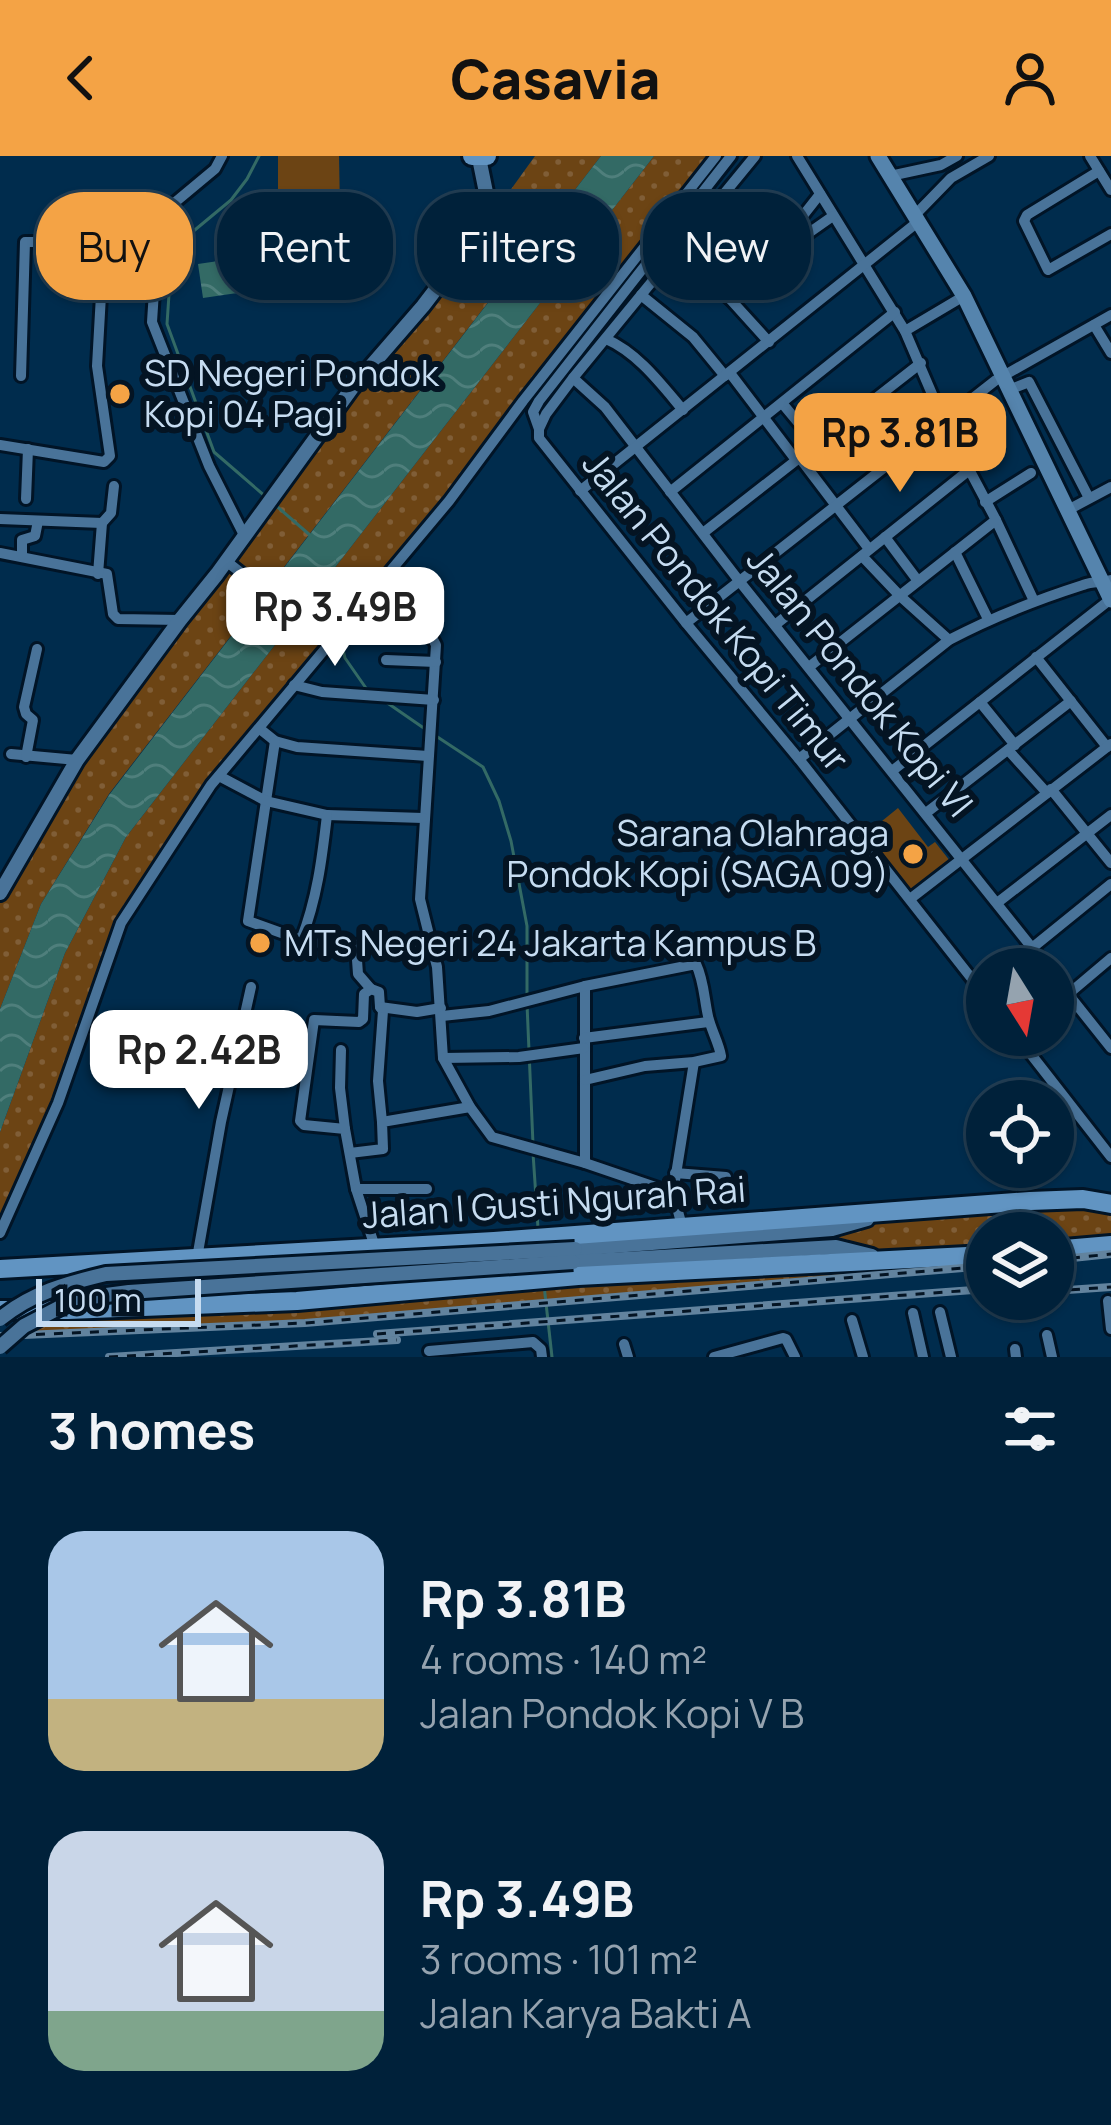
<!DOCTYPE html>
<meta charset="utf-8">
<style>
:root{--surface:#00213a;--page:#0e2e45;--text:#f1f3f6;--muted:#95a3af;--line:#223e54;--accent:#f4a345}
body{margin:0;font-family:Manrope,sans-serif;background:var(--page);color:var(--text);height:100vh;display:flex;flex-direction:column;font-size:45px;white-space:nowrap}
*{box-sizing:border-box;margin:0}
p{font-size:39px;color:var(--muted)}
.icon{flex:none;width:66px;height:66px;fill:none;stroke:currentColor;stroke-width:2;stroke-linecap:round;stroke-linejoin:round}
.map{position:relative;height:1201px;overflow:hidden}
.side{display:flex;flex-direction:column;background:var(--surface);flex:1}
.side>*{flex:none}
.banner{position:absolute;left:36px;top:36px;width:1041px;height:108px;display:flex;gap:24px}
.needle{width:78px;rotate:169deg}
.tools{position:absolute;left:966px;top:792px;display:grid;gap:24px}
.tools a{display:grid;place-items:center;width:108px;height:108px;border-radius:50%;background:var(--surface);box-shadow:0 3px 9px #0004,0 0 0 3px var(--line);font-size:60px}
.scale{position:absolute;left:36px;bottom:30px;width:165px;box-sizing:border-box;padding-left:12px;border:6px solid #c6dcf1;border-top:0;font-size:33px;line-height:42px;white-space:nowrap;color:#c6dcf1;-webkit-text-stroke:9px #041423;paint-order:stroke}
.price{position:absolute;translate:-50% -102px;padding:0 27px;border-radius:24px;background:#fff;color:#222;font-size:39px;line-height:78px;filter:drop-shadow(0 3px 6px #0008)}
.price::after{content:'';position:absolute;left:50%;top:72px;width:36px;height:27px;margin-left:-18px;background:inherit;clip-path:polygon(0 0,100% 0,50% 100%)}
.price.on{background:var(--accent);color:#111}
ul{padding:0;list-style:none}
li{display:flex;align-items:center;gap:36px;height:300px;padding:0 48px}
li span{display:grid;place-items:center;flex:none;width:336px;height:240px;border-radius:36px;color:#555}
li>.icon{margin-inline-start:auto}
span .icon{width:144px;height:144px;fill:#fffc;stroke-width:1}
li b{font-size:51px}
h2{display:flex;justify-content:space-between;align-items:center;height:144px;padding:0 48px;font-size:51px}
.pill{padding:0 42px;border-radius:48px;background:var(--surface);box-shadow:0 3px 9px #0004,0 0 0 3px var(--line);font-size:42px;line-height:108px}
.pill.on{background:var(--accent);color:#111}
header{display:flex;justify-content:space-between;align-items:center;height:156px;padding:0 48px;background:var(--accent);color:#111;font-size:54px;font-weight:800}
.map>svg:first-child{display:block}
.grass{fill:url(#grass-dots)}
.garden{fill:#6c4414}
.water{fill:url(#water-waves)}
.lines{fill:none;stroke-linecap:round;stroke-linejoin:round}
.stream{stroke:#336a65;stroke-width:3}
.minor-casing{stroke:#011426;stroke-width:16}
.tertiary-casing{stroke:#011426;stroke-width:20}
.secondary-casing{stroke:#011426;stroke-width:21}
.primary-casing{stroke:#011426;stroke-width:24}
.minor{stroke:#497399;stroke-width:10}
.tertiary{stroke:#497399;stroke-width:14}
.secondary{stroke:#5584ad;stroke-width:15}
.primary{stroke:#6194c2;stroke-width:18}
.rail-casing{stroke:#62839e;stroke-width:8}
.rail{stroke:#041423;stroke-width:3;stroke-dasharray:9;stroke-linecap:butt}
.tertiary-bridge-casing{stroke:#011426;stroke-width:20;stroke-linecap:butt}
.tertiary-bridge{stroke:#497399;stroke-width:14}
.poi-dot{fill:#f4a345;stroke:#041423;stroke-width:4.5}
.labels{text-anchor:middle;stroke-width:12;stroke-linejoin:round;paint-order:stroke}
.poi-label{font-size:36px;fill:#c6dcf1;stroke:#041423;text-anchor:start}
.street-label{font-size:36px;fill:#c6dcf1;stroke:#041423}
</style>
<header><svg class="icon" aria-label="back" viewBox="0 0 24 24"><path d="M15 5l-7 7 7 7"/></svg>Casavia<svg class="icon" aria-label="person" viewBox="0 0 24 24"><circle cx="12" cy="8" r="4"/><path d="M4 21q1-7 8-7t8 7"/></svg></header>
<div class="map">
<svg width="1111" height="1201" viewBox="0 0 1111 1201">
<defs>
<pattern id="grass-dots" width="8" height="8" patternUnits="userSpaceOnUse" patternTransform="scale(3)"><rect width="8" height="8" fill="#6c4414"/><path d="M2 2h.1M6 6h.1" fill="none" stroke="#805e37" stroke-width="1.8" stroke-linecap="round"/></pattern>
<pattern id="water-waves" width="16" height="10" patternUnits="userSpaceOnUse" patternTransform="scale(3)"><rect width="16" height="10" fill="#336a65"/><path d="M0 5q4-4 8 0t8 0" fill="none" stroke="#4f7f7c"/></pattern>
</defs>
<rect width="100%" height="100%" fill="#002c4d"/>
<g class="grass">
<path d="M 535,0 L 601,0 L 109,638 L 41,748 L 0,853 L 0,738 L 77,604 L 180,464 L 491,61 Z"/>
<path d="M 654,0 L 731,0 L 533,256 L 523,245 L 449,345 L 212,628 L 121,767 L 58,947 L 0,1077 L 0,976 L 65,797 L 126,681 Z"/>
<path d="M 1111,1048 L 1111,1089 L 1053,1093 L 1053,1077 L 987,1077 L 987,1099 L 954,1101 L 925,1115 L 268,1169 L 12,1180 L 52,1154 L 297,1145 L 836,1091 L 843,1070 L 887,1058 Z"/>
</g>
<g class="garden">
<path d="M 278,0 L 339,0 L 340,53 L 278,53 Z"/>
<path d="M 898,652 L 928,691 L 935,686 L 950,705 L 911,735 L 866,678 Z"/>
</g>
<g class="water">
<path d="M 601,0 L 654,0 L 126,681 L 65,797 L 0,976 L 0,853 L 41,748 L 109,639 Z"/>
<path d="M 287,95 L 292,129 L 203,142 L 198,108 Z"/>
</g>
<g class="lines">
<g class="stream">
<path d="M 259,0 L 247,23 L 231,44 L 190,78 L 171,109 L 167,168 L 214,296 L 266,341"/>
<path d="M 273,347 L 311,380"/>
<path d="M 330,421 L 338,471"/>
<path d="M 340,480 L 345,502 L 368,535"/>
<path d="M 386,546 L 428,575"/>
<path d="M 436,580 L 483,611 L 499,645 L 511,685 L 527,770 L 527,838"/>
<path d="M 527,848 L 533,988"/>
<path d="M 533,997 L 538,1072"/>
<path d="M 544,1129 L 552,1201"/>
</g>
<defs>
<g id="minor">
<path d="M 222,0 L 215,13 L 173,48 L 156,104 L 152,166 L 209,310 L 244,379"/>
<path d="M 731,0 L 539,245 L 533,256 L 539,273 L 539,282 L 686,467 L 799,603 L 987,842"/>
<path d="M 797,0 L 905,175 L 944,266 L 996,364 L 1034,445"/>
<path d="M 1090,0 L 1111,34"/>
<path d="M 1099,15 L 1027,59 L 1024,65 L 1048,114 L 1111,78"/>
<path d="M 890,20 L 941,9 L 957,0"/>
<path d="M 916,58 L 951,22 L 989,0"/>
<path d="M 673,98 L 730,143 L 769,186"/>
<path d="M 773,102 L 833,60"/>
<path d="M 641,139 L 693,181 L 725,220"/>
<path d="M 730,143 L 765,108 L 820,38"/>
<path d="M 1094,169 L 1111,197"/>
<path d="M 905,175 L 964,140"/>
<path d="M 606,183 C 638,197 661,228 683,254"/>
<path d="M 730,217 L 796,304"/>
<path d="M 21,220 L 25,86 L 104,86 L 161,82"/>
<path d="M 573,222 L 605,251 L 740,426 L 1049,813"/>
<path d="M 1011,233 L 1029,226 L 1089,342"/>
<path d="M 782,247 L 816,288"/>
<path d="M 539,273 L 546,258 L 573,222 L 755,0"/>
<path d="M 0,289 L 104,306 L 110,300 L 97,210 L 104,86"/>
<path d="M 799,301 L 869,393"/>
<path d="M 580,335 L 919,65"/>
<path d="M 670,336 L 895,156"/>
<path d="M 26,343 L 28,293"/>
<path d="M 985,346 L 1031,317"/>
<path d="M 1068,354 L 1111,331"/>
<path d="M 0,363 L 102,367"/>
<path d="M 703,377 L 921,207"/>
<path d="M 885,381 L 918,425"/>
<path d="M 955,396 L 988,463"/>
<path d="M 0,397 L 107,418 L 113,458 L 118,463 L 180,464"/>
<path d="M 22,399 L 22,384 L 35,380 L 38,365"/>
<path d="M 862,400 L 900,440 L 949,484"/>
<path d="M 226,405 L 329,486"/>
<path d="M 98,418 L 102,367 L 111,357 L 114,330"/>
<path d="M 406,452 L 427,472 L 436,489 L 420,743 L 437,811 L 443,902 L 470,951 L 492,981 L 585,1007 L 673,1037"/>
<path d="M 686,467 L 996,224 L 1111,159"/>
<path d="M 775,469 L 968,315"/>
<path d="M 1036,501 L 1107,591"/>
<path d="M 386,504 L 436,506"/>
<path d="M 809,511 L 996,364"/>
<path d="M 294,529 L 322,536 L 434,544"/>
<path d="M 980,546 L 1015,589"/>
<path d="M 260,573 L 275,585 L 297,591 L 428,600"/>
<path d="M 275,585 L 248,765 L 301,784 L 327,788 L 431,791"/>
<path d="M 1008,594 L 1047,637"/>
<path d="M 11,598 L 77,604"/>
<path d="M 26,601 L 33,564 L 26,558 L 24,551 L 37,493"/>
<path d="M 799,603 L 949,484 C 993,461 1036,444 1083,429 C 1093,425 1101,427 1111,424"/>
<path d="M 892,615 L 1111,443"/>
<path d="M 219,620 L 266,645 L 327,659 L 423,662"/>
<path d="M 1051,633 L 1111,707"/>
<path d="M 926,657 L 1071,545"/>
<path d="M 910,743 L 1111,588"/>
<path d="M 997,747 L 1111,659"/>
<path d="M 301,784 C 317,743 322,703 327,659"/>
<path d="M 356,790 L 358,818 L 371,833 L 364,838 L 363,863 L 359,866 L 314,864 L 300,965 L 304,969 L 345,973 L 356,1033 L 375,1091"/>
<path d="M 1032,792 L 1111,728"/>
<path d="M 1053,819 L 1111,892"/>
<path d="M 585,830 L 585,1007"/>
<path d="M 371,833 L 379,836 L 380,851 L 383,855 L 378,925 L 382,966"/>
<path d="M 380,851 L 417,856 L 441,852"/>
<path d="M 1053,851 L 1111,802"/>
<path d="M 442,860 L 489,855 L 585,830 L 696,808 C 704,825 704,842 708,860 C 711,874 719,887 721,900 L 694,906 L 645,910 L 585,924"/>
<path d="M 1016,879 L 1111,1001"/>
<path d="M 584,882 L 708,866"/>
<path d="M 341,894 L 340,932 L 345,973"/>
<path d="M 443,902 L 519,901 L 584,892"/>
<path d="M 350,997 L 383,993 L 382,966 L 470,951"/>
<path d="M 675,1017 L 726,1021"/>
<path d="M 356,1033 L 427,1033"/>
<path d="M 682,1070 L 673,1037 L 694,906"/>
<path d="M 0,1077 L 58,947 L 121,767 L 211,629 L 449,345 L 523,245 L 716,0"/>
<path d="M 197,1102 L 221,966 L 251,831"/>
<path d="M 1108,1145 L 1111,1173"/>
<path d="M 940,1156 L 951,1201"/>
<path d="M 913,1157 L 923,1201"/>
<path d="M 852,1164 L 863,1201"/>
<path d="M 1047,1179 L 1052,1201"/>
<path d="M 624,1188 L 628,1201"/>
<path d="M 1015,1193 L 1016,1201"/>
<path d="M 429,1195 L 533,1186 L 541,1193 L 542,1201"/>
<path d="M 714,1201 L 783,1182 L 786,1183 L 795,1201"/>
</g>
<g id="tertiary">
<path d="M 0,737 L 77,604 L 180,464 L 217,418 L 352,232 L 423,150 L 491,61 L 479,2"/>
<path d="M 575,1093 L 832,1073 L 867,1063"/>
<path d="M 573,1106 L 836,1091 L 872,1100"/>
</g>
<path id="secondary" d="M 878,0 L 964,140 L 1111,444"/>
<g id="primary">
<path d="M 472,0 L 487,0"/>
<path d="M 1053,1094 L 1111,1089"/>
<path d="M 0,1113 L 494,1085 L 1030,1045 L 1083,1043 L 1111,1048"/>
<path d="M 0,1154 L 68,1154 L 297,1145 L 578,1120 L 987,1099"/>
</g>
</defs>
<use href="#minor" class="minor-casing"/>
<use href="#tertiary" class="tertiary-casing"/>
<use href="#secondary" class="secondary-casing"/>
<use href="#primary" class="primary-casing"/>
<use href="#minor" class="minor"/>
<use href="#tertiary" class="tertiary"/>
<use href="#secondary" class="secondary"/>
<use href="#primary" class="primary"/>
<defs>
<g id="rail">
<path d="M 1053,1104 L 1111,1098"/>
<path d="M 1053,1135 L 1111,1131"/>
<path d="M 377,1178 L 987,1133"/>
<path d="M 0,1180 L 305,1167 L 987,1110"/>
<path d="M 109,1201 L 397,1184"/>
</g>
</defs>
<use href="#rail" class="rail-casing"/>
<use href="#rail" class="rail"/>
<defs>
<g id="tertiary-bridge">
<path d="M 0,1163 C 31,1137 68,1127 106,1118 L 575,1093"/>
<path d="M 0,1191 L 24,1170 L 76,1143 L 129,1136 L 573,1106"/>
</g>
</defs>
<use href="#tertiary-bridge" class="tertiary-bridge-casing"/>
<use href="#tertiary-bridge" class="tertiary-bridge"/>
</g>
<g class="poi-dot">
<circle cx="120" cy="238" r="12"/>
<circle cx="913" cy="698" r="12"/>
<circle cx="260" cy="787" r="12"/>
</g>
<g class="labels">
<g class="poi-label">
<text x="144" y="230">SD Negeri Pondok<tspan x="144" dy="41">Kopi 04 Pagi</tspan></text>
<text x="889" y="690" text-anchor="end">Sarana Olahraga<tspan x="889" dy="41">Pondok Kopi (SAGA 09)</tspan></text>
<text x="284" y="800">MTs Negeri 24 Jakarta Kampus B</text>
</g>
<g class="street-label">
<text transform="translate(716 455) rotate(51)" y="13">Jalan Pondok Kopi Timur</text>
<text transform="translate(860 526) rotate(51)" y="13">Jalan Pondok Kopi VI</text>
<text transform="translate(554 1046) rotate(-4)" y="13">Jalan I Gusti Ngurah Rai</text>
</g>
</g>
</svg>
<div class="tools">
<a><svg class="needle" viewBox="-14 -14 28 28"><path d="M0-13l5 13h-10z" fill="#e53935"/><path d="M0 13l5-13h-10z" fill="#95a3af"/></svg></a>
<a><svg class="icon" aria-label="locate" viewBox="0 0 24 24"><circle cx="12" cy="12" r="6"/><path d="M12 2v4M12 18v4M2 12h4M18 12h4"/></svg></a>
<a><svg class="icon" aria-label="layers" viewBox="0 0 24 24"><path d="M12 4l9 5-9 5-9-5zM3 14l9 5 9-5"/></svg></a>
</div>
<div class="scale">100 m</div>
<b class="price on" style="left:900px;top:339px">Rp 3.81B</b>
<b class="price" style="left:335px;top:513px">Rp 3.49B</b>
<b class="price" style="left:199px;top:956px">Rp 2.42B</b>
<div class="banner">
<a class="pill on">Buy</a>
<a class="pill">Rent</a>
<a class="pill">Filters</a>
<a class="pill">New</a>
</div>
</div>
<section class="side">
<h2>3 homes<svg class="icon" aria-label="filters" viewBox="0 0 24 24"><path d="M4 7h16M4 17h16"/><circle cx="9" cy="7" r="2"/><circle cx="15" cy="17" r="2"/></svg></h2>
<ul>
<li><span style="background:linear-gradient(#a9c7e8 70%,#c2b280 0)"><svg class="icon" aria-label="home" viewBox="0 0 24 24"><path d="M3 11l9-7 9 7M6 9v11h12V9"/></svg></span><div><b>Rp 3.81B</b><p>4 rooms · 140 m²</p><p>Jalan Pondok Kopi V B</p></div></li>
<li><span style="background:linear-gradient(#c9d6e8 75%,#7fa58c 0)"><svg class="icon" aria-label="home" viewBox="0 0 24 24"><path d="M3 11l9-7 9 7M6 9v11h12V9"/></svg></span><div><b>Rp 3.49B</b><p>3 rooms · 101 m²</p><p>Jalan Karya Bakti A</p></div></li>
</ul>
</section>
